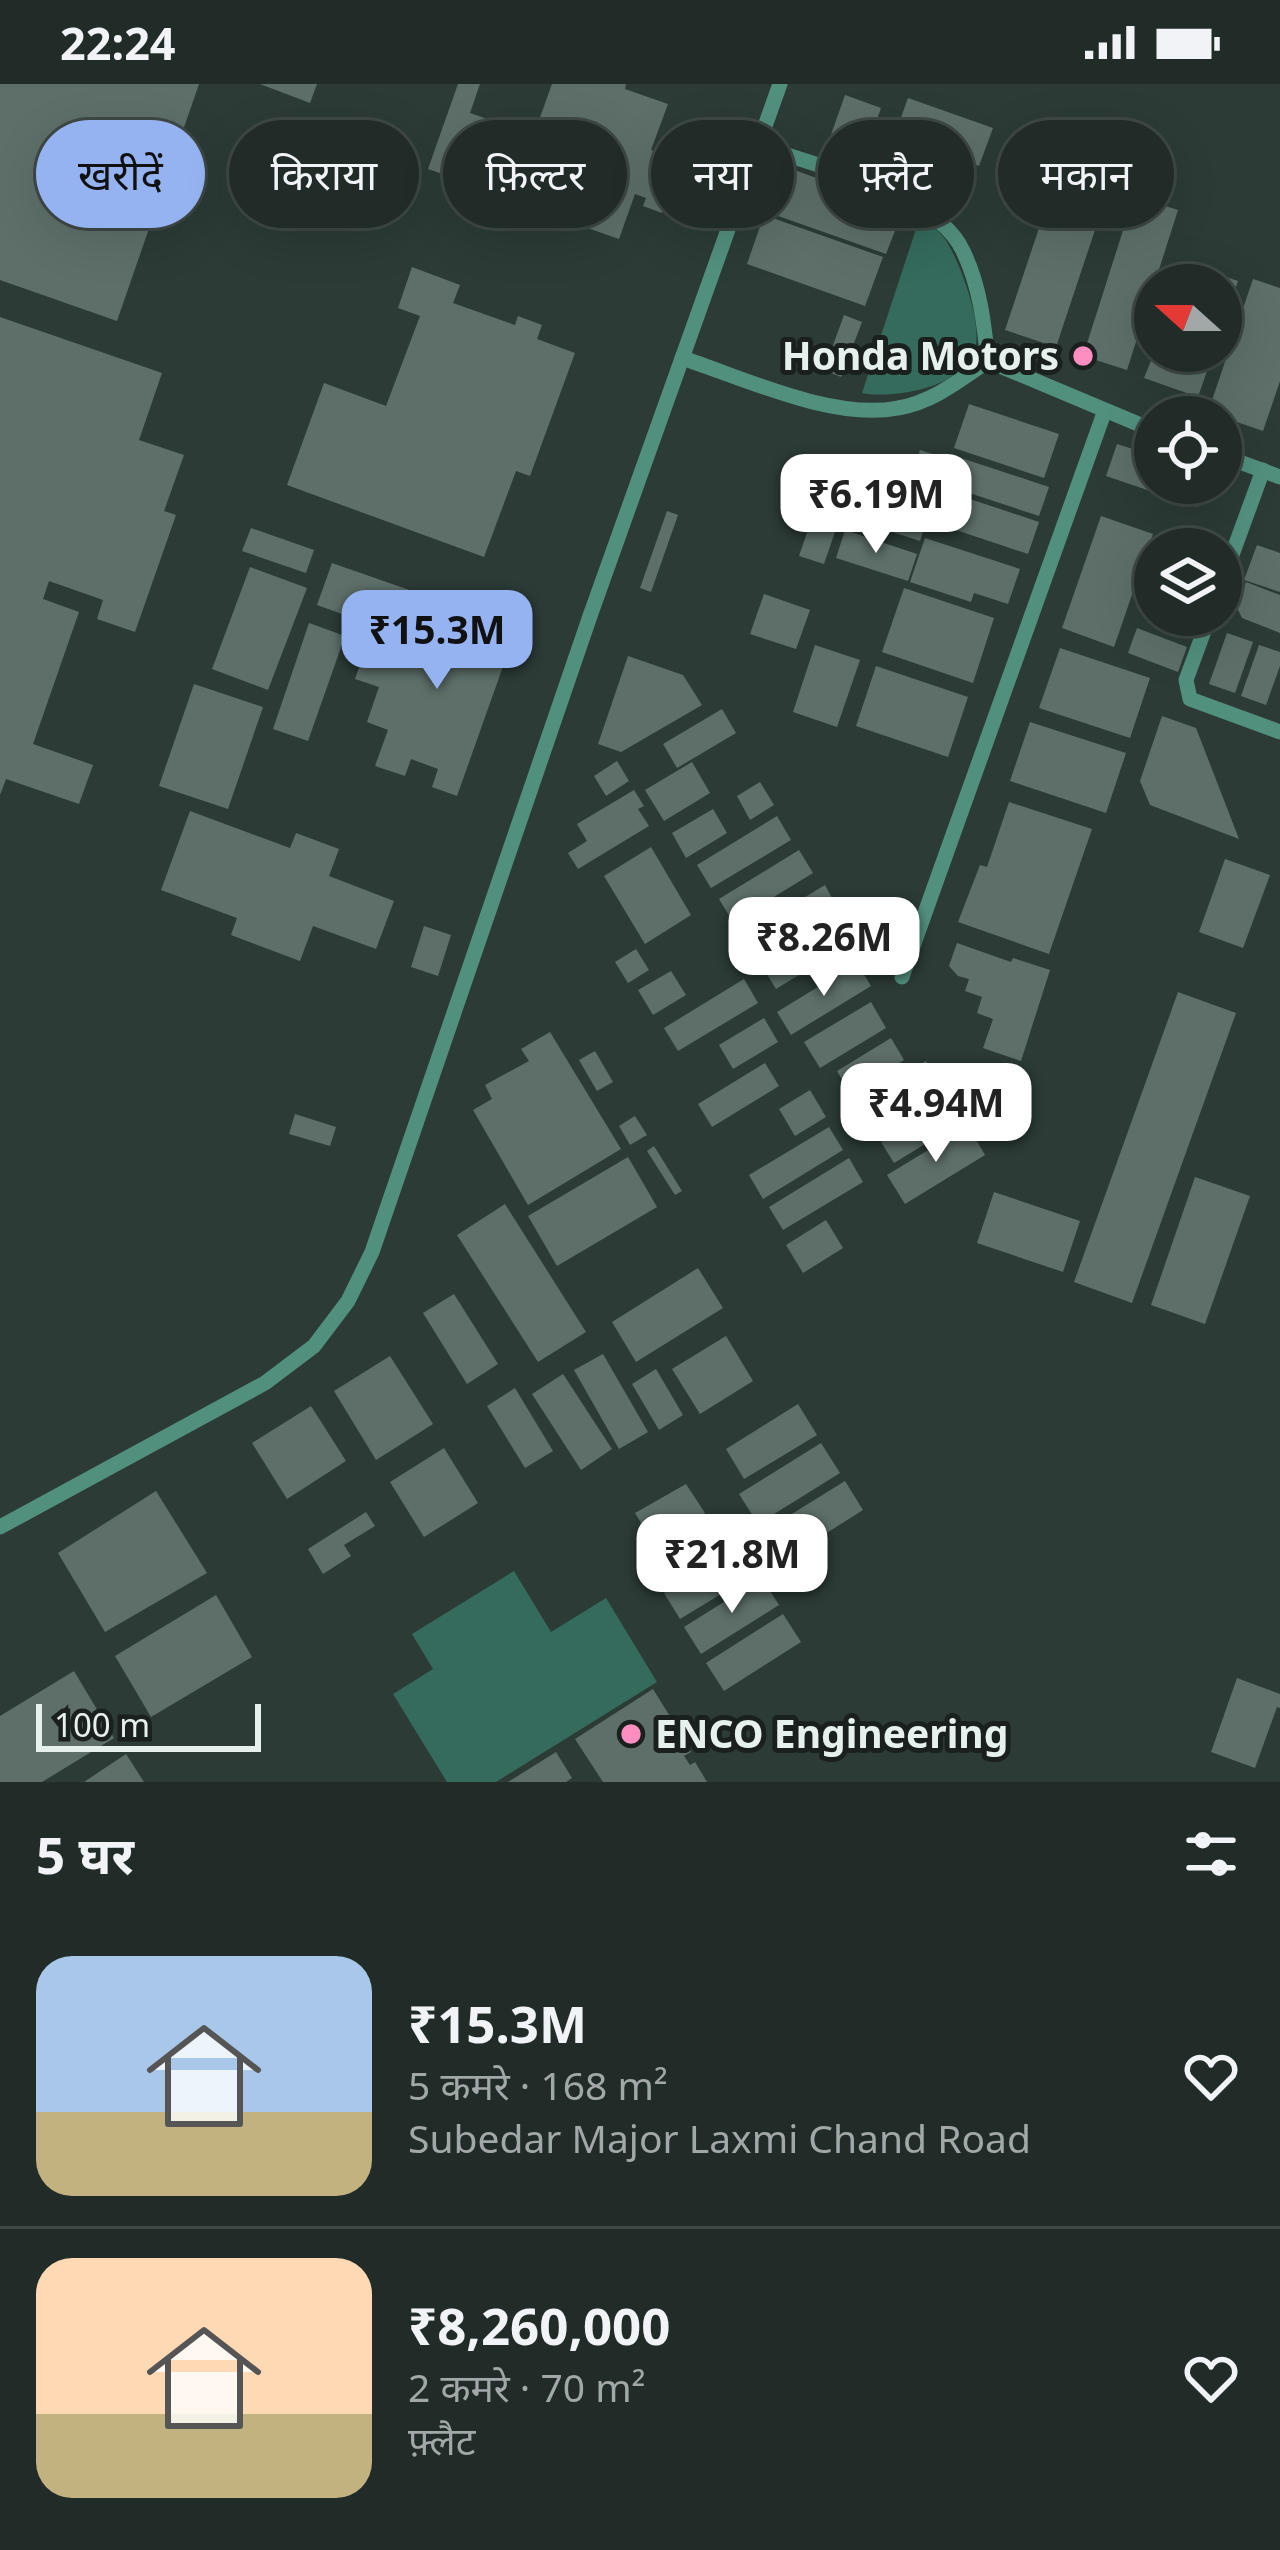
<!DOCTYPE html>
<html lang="hi">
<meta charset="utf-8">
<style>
:root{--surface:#212c28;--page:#2d3834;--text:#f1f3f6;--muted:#a2a7a8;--line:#3e4845;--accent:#95b2f1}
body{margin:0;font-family:"Noto Sans","Noto Sans Devanagari",sans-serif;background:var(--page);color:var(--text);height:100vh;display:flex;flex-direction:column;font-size:45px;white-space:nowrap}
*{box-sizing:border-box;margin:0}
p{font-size:39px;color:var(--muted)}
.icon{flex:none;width:66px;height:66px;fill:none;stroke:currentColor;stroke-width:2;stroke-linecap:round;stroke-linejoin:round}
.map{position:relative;height:1698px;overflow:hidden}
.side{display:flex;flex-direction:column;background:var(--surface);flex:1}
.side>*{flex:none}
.guide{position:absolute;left:36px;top:36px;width:1209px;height:108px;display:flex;gap:24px}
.needle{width:78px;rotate:291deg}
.controls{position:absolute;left:1134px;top:180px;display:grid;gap:24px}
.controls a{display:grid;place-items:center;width:108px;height:108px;border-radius:50%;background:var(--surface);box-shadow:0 12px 48px #0002,0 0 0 3px var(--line);font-size:60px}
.scale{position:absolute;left:36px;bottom:30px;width:225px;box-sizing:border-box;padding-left:12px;border:6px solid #e6f0ec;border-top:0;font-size:33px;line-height:42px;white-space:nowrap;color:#e6f0ec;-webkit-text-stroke:9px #1a201e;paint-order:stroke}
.price{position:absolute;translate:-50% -102px;padding:0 27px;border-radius:24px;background:#fff;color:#222;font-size:39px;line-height:78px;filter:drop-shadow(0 3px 6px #0008)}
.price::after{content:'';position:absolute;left:50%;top:72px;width:36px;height:27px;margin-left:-18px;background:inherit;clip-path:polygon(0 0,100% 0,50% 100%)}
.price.selected{background:var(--accent);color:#111}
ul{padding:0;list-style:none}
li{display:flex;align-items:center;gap:36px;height:300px;padding:0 36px}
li+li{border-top:3px solid var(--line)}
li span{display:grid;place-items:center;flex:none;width:336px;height:240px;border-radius:36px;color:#555}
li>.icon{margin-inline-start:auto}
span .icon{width:144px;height:144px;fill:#fffc;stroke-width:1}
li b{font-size:51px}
h2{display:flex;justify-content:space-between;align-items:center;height:144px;padding:0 36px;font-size:51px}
.tag{padding:0 42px;border-radius:54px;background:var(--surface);box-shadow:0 12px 48px #0002,0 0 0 3px var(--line);font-size:42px;line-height:108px}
.tag.selected{background:var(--accent);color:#111}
.status{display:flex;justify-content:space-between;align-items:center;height:84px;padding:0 60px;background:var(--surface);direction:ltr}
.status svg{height:33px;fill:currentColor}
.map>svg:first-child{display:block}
.green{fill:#346b5c}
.building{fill:#5e6f69}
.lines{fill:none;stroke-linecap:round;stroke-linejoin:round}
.minor{stroke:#52907e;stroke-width:15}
.poi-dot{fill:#fd8ebf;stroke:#1a201e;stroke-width:4.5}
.labels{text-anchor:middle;stroke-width:10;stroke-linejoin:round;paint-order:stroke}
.poi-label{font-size:39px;font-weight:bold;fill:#e6f0ec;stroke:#1a201e;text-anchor:end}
</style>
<div class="status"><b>22:24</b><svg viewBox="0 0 49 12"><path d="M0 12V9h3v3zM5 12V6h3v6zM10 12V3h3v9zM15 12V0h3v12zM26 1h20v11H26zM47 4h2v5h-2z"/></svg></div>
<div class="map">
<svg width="1280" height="1698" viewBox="0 0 1280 1698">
<rect width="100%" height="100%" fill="#2c3b36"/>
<g class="green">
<path d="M 920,133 C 930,140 940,147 947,158 C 961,182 987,247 972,273 C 955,304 894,315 862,309 Z"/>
<path d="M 514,1487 L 551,1548 L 606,1514 L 657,1598 L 496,1698 L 447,1698 L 393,1610 L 433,1585 L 412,1550 Z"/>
</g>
<g class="building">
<path d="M 0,0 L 199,0 L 117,237 L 0,196 Z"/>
<path d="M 260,0 L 317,0 L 310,19 Z"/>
<path d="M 458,0 L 480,0 L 470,29 L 508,42 L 486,105 L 428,85 Z"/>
<path d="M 552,0 L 626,0 L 625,5 L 668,20 L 651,66 L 661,69 L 666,56 L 686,63 L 662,129 L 643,122 L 646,114 L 635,110 L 619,155 L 510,117 Z"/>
<path d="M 845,11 L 881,24 L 863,75 L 827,62 Z"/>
<path d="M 908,14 L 993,44 L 979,82 L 894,53 Z"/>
<path d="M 1015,51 L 1030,56 L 1017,96 L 1002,90 Z"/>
<path d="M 781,81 L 903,126 L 886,170 L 764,127 Z"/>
<path d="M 1057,90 L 1108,107 L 1056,263 L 1005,246 Z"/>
<path d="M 1134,112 L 1178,126 L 1127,286 L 1083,272 Z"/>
<path d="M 764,131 L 883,173 L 865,222 L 747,180 Z"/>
<path d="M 1184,179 L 1238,197 L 1222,245 L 1221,201 L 1176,201 Z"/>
<path d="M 412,183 L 460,201 L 453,219 L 515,241 L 518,232 L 542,241 L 537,255 L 575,269 L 530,392 L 516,387 L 484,473 L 287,401 L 324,299 L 386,322 L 420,232 L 398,224 Z"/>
<path d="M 1253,195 L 1280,204 L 1280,297 L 1263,347 L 1208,328 Z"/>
<path d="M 844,231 L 862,238 L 841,293 L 824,286 Z"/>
<path d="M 0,233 L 162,289 L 139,356 L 184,371 L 164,427 L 176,431 L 135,548 L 97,535 L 103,516 L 49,497 L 43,515 L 79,528 L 33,660 L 93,681 L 79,720 L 6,695 L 0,711 Z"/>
<path d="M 1155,267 L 1214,267 L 1198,313 L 1144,294 Z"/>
<path d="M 969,320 L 1059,350 L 1044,394 L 954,364 Z"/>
<path d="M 1117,360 L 1155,372 L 1155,399 L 1205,399 L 1197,423 L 1106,392 Z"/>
<path d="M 920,366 L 946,374 L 941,388 L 916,379 Z"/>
<path d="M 955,372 L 1049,403 L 1039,432 L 945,401 Z"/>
<path d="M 911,390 L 941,400 L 933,423 L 903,413 Z"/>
<path d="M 946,407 L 1039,438 L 1028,470 L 935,439 Z"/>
<path d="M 667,427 L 678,431 L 651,508 L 640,504 Z"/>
<path d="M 892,429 L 924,445 L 920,457 L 883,445 Z"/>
<path d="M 1101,432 L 1153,450 L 1114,563 L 1062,544 Z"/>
<path d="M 812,434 L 837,442 L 824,480 L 799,472 Z"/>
<path d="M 251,444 L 314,466 L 306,489 L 242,467 Z"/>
<path d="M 845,446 L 917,470 L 908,497 L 836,474 Z"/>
<path d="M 925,454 L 1020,485 L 1008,520 L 974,509 L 971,518 L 910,498 Z"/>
<path d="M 1257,461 L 1280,469 L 1280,508 L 1244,496 Z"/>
<path d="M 332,479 L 418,509 L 403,552 L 317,521 Z"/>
<path d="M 250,483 L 307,504 L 268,606 L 212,585 Z"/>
<path d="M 1246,498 L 1280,511 L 1280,549 L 1242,534 L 1237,524 Z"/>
<path d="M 904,504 L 994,534 L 973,599 L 882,568 Z"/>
<path d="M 764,510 L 810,526 L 796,565 L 750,550 Z"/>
<path d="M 438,515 L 517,543 L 457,712 L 432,703 L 438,685 L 411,675 L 405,692 L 375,682 L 388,646 L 367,638 L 379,603 L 355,595 L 368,557 L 417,573 Z"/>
<path d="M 309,539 L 345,552 L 308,657 L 273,645 Z"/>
<path d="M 1137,544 L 1187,563 L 1178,588 L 1128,569 Z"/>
<path d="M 1227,549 L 1253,558 L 1235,609 L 1209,600 Z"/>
<path d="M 815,561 L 860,576 L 837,643 L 793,628 Z"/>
<path d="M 1259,561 L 1280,568 L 1280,582 L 1266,621 L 1241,612 Z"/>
<path d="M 1060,564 L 1150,594 L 1130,654 L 1039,624 Z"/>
<path d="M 628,572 L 683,591 L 702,621 L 621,668 L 598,660 Z"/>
<path d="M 876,582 L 968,613 L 948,673 L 856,642 Z"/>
<path d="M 194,600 L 263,623 L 228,725 L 159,702 Z"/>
<path d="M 722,625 L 736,649 L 677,684 L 663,660 Z"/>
<path d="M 1162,632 L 1196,644 L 1239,755 L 1150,721 L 1140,697 Z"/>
<path d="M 1030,638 L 1126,669 L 1106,729 L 1010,697 Z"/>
<path d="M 617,677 L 629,697 L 606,712 L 594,692 Z"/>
<path d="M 692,678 L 710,709 L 664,737 L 645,706 Z"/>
<path d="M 760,698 L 774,721 L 750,736 L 737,712 Z"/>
<path d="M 634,706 L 644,722 L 638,725 L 649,742 L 578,785 L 568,769 L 587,757 L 577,740 Z"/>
<path d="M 1009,718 L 1092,745 L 1049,870 L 958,838 L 980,781 L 987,783 Z"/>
<path d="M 713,725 L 727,749 L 686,774 L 672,749 Z"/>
<path d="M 190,727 L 290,764 L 296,749 L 339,765 L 329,792 L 394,817 L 376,865 L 313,842 L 300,877 L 231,851 L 237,834 L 161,806 Z"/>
<path d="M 777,732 L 791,756 L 711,804 L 697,781 Z"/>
<path d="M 651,763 L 691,831 L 645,860 L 604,792 Z"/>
<path d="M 799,766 L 813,789 L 733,838 L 719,815 Z"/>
<path d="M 1225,775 L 1270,791 L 1243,864 L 1199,848 Z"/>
<path d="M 825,801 L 838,825 L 758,873 L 744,850 Z"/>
<path d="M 842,833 L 856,856 L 776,905 L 762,882 Z"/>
<path d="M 424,842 L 451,851 L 438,892 L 411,883 Z"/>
<path d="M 957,859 L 1011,878 L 1013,874 L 1050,886 L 1021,977 L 983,964 L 993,935 L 977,929 L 982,913 L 965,907 L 969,895 L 958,892 L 949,882 Z"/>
<path d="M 636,865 L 649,886 L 628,899 L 615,878 Z"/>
<path d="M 857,879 L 871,902 L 791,951 L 777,928 Z"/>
<path d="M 671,887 L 686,911 L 653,931 L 638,906 Z"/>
<path d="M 744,895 L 758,919 L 678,967 L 664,944 Z"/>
<path d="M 1178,908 L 1236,929 L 1132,1219 L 1074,1198 Z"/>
<path d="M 871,918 L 886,944 L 820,984 L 804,958 Z"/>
<path d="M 764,934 L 778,958 L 733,985 L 719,961 Z"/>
<path d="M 550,948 L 621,1065 L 528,1121 L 473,1026 L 492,1015 L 485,1001 L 529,977 L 521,965 Z"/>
<path d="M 891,954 L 904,976 L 850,1009 L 837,987 Z"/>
<path d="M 595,967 L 613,998 L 597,1007 L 579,976 Z"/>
<path d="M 926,977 L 942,1004 L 857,1055 L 841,1029 Z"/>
<path d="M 765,979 L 779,1002 L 712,1043 L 698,1020 Z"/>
<path d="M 810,1006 L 826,1033 L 795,1052 L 779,1025 Z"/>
<path d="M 950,1016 L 963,1037 L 894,1079 L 881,1058 Z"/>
<path d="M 295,1030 L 336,1043 L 330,1062 L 289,1050 Z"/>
<path d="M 635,1032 L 647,1051 L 630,1061 L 619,1042 Z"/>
<path d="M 968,1042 L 985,1071 L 905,1120 L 887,1091 Z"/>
<path d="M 829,1043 L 843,1066 L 763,1115 L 749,1091 Z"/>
<path d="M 654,1062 L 682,1107 L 675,1111 L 647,1067 Z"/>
<path d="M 628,1073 L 657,1123 L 557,1182 L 528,1132 Z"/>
<path d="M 849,1074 L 863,1098 L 783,1146 L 769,1123 Z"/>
<path d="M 1195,1093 L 1250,1112 L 1205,1240 L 1151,1221 Z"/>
<path d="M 994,1108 L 1080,1137 L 1063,1188 L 977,1159 Z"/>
<path d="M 505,1120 L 586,1248 L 538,1278 L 457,1151 Z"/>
<path d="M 826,1136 L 843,1164 L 803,1189 L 786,1161 Z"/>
<path d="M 698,1184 L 723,1224 L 636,1278 L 612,1238 Z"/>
<path d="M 454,1210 L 498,1280 L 467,1300 L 423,1229 Z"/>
<path d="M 726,1252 L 753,1297 L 700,1330 L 672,1285 Z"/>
<path d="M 603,1270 L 648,1348 L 619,1365 L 574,1286 Z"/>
<path d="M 390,1272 L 433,1340 L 376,1376 L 334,1307 Z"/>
<path d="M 656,1285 L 683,1331 L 659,1346 L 632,1300 Z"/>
<path d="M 563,1290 L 612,1365 L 581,1386 L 532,1310 Z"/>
<path d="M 515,1304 L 553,1367 L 525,1384 L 487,1322 Z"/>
<path d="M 798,1320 L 817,1351 L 744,1395 L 726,1365 Z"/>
<path d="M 311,1322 L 346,1377 L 287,1415 L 252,1359 Z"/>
<path d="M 821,1359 L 840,1389 L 758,1440 L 739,1410 Z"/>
<path d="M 444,1364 L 478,1419 L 424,1453 L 390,1398 Z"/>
<path d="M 845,1397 L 863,1426 L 784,1476 L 766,1446 Z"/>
<path d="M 686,1400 L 705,1429 L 694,1437 L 713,1467 L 673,1492 L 635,1429 Z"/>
<path d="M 156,1407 L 207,1489 L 105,1548 L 58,1469 Z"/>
<path d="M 366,1428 L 375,1442 L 344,1461 L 351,1472 L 323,1490 L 308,1465 Z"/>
<path d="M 742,1460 L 759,1487 L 680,1535 L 664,1509 Z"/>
<path d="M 762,1494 L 779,1521 L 701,1570 L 684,1543 Z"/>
<path d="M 216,1511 L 252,1573 L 151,1633 L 115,1572 Z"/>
<path d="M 783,1530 L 801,1558 L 724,1607 L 706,1579 Z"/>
<path d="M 74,1587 L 114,1654 L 42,1698 L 0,1698 L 0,1632 Z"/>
<path d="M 1237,1594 L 1280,1610 L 1280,1624 L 1277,1623 L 1255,1684 L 1211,1668 Z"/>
<path d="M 653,1605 L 671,1634 L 663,1638 L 668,1646 L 675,1641 L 691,1668 L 684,1672 L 690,1681 L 695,1678 L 707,1698 L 603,1698 L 575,1655 Z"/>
<path d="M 556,1668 L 572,1694 L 566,1698 L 508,1698 Z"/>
<path d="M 126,1670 L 144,1698 L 84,1698 Z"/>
</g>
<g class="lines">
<g class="minor">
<path d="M 682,274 C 744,294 833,337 898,324 C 933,318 960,296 988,277 C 984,239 980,202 963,167 C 936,108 816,83 758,61"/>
<path d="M 988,277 L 1155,347"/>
<path d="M 1221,371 L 1280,393"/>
<path d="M 1221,501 L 1263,386"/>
<path d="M 1210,531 L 1186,596 L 1190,615 L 1280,648"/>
<path d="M 902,893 L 1104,329"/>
<path d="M 0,1443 L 265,1299 L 314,1262 L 348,1217 L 372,1168 L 590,532 L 780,0"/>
</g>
</g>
<g class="poi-dot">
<circle cx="1083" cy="272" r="12"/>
<circle cx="631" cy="1650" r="12"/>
</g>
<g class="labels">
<g class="poi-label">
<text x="1059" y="286">Honda Motors</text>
<text x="655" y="1664" text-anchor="start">ENCO Engineering</text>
</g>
</g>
</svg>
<div class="controls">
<a><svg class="needle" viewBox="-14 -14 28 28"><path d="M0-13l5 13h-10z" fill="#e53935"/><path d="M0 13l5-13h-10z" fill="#a2a7a8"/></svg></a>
<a><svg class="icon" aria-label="locate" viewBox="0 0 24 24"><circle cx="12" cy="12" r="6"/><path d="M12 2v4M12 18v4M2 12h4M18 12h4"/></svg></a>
<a><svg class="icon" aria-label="layers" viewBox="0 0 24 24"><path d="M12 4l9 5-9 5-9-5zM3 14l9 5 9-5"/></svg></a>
</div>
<div class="scale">100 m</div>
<b class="price" style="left:876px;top:472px">₹6.19M</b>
<b class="price selected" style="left:437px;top:608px">₹15.3M</b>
<b class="price" style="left:824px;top:915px">₹8.26M</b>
<b class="price" style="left:936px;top:1081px">₹4.94M</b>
<b class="price" style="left:732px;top:1532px">₹21.8M</b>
<div class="guide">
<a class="tag selected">खरीदें</a>
<a class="tag">किराया</a>
<a class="tag">फ़िल्टर</a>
<a class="tag">नया</a>
<a class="tag">फ़्लैट</a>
<a class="tag">मकान</a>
</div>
</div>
<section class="side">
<h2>5 घर<svg class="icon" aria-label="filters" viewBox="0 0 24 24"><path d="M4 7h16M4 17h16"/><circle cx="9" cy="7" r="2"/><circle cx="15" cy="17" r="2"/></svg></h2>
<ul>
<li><span style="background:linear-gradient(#a9c7e8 65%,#c2b280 0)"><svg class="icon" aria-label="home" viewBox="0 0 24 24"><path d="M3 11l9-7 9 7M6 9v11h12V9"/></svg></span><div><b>₹15.3M</b><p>5 कमरे · 168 m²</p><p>Subedar Major Laxmi Chand Road</p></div><svg class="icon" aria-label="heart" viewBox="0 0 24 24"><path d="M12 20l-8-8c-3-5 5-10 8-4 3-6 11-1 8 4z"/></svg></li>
<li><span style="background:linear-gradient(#ffd9b3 65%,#c2b280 0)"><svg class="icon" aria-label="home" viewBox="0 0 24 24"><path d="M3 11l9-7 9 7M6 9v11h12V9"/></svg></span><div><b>₹8,260,000</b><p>2 कमरे · 70 m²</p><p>फ़्लैट</p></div><svg class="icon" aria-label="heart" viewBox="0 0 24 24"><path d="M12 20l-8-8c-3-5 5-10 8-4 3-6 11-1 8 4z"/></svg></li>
</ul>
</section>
